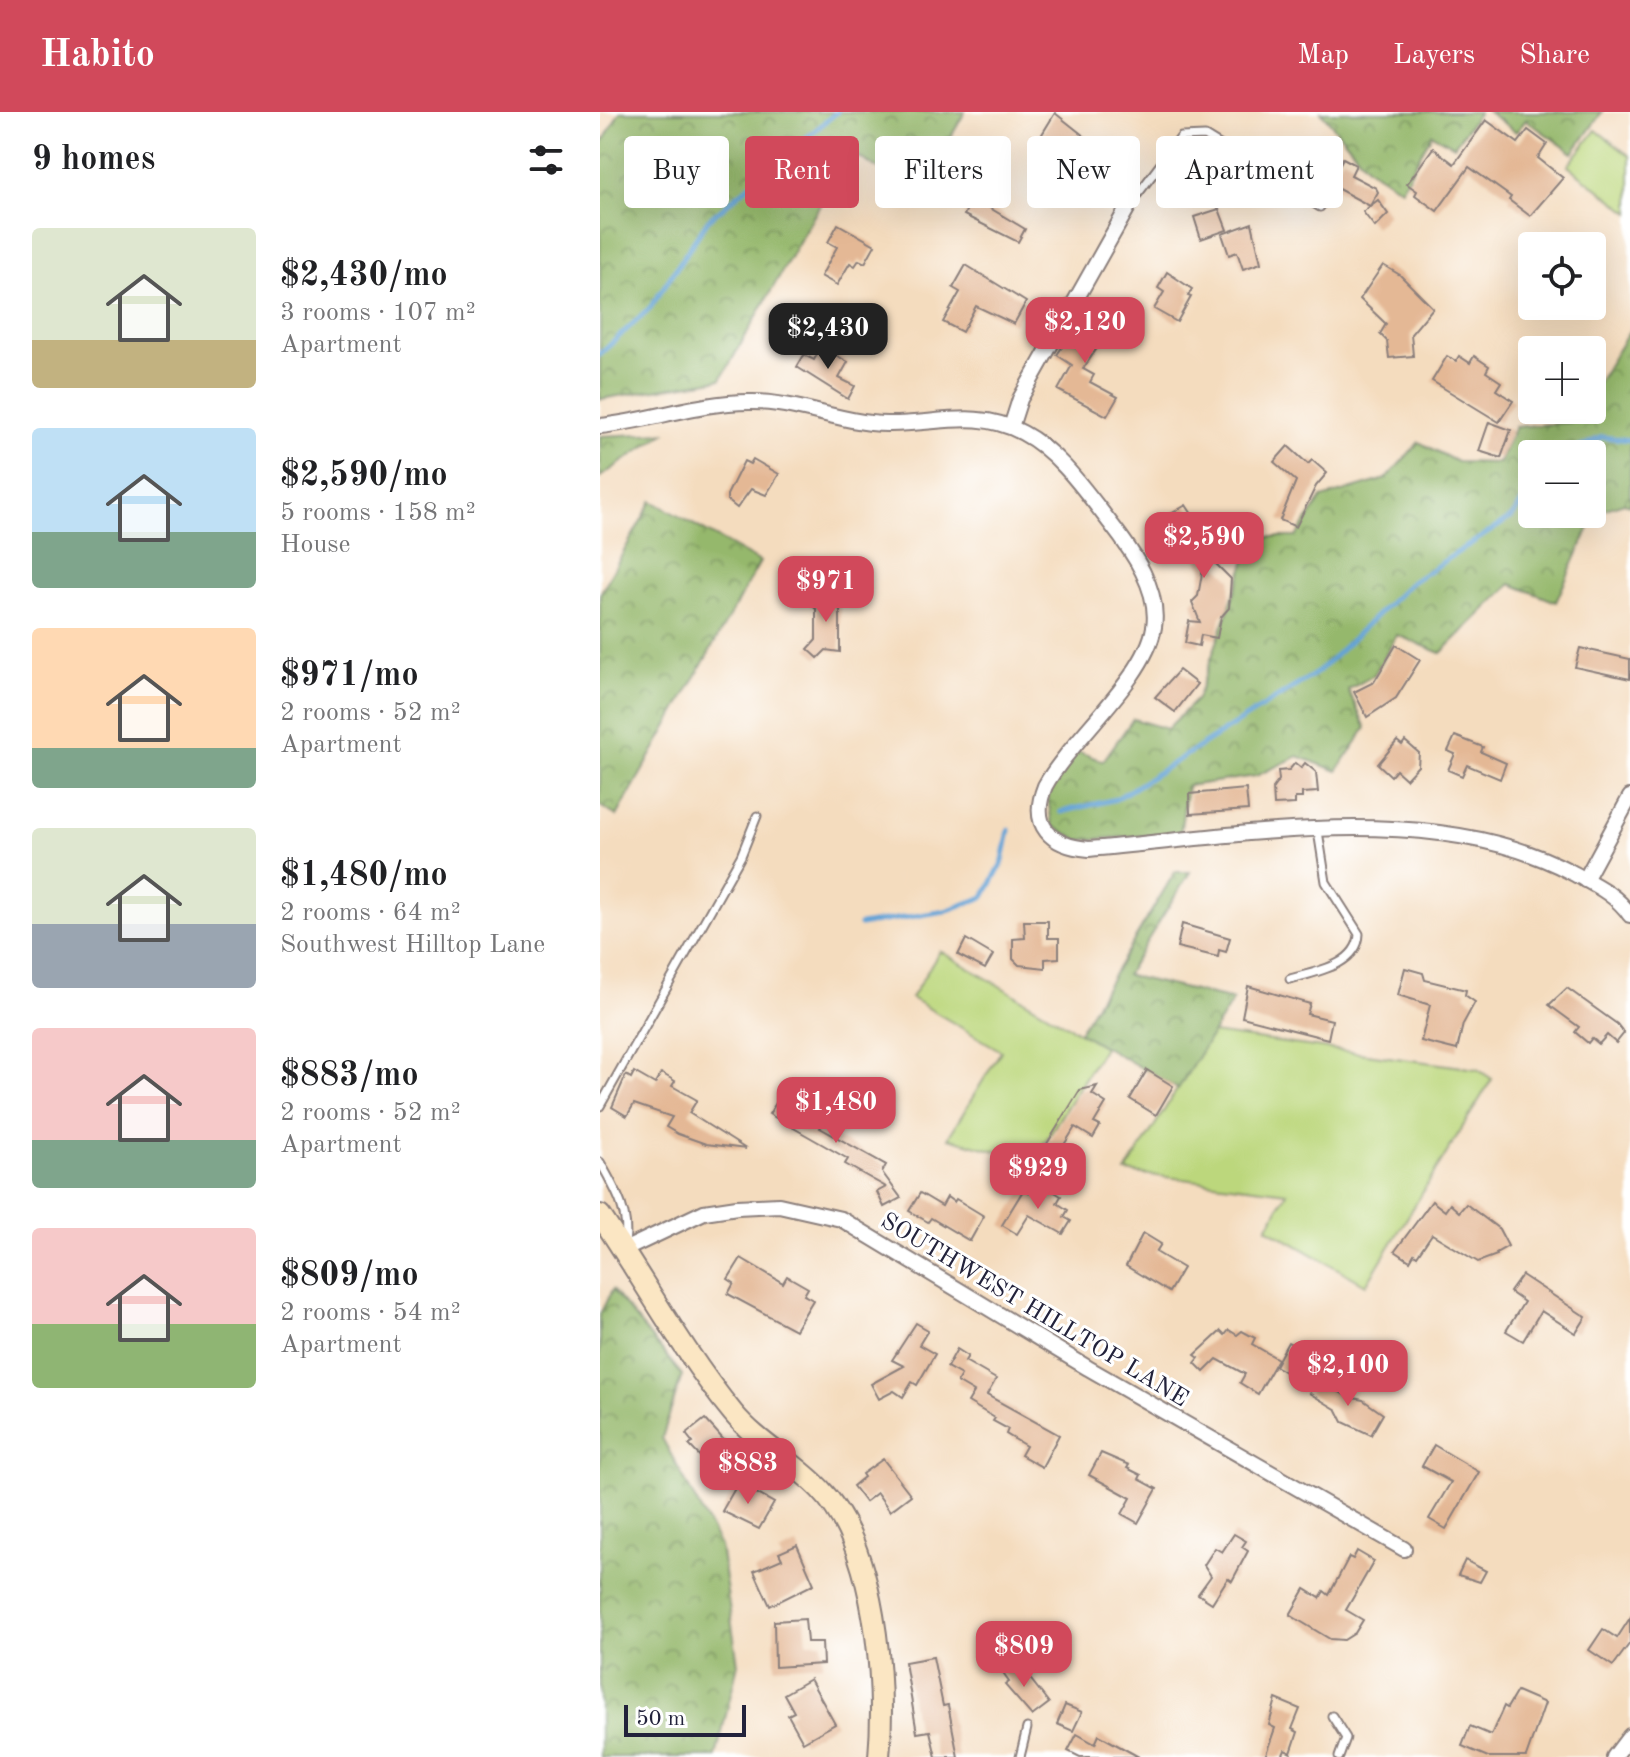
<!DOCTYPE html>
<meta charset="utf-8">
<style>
:root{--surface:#fff;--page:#f6f6f6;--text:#202124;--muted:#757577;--accent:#d1495b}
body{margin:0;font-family:"Old Standard TT",serif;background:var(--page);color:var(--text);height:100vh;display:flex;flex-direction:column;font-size:30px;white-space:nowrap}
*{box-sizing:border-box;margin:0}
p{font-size:26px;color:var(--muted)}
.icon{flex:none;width:44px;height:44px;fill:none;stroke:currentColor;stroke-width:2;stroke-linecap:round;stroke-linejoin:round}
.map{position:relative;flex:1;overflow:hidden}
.sheet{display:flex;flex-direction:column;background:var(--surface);width:600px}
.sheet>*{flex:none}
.hud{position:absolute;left:24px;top:24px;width:760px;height:72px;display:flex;gap:16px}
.controls{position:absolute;left:918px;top:120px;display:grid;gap:16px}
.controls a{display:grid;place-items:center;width:88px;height:88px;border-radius:8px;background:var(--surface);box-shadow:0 8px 32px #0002;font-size:40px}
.scale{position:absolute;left:24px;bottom:20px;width:122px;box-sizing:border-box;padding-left:8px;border:4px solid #22223b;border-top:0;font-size:22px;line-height:28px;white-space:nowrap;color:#22223b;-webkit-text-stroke:6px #fff;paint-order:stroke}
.price{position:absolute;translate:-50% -68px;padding:0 18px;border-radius:16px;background:var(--accent);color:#fff;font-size:26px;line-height:52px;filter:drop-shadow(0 2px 4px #0008)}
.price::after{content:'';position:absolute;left:50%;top:48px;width:24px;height:18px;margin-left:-12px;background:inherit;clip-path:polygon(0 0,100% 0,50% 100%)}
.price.selected{background:#222;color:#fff}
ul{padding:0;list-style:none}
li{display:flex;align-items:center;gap:24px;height:200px;padding:0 32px}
li span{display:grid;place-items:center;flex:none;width:224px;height:160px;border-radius:8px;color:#555}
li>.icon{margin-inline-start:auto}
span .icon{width:96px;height:96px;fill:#fffc;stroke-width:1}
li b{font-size:34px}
h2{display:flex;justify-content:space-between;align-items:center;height:96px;padding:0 32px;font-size:34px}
.chip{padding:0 28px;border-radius:8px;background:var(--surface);box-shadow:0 8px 32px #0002;font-size:28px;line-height:72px}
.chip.selected{background:var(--accent);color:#fff}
header{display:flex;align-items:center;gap:48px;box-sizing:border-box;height:112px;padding:0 40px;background:var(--accent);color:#fff}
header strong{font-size:38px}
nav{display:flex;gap:44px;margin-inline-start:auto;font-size:28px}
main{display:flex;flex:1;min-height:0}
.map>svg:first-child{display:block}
.grass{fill:#bcd77c;stroke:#6f7c5c;stroke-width:2}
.forest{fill:url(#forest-crowns);stroke:#5c6d54;stroke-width:2;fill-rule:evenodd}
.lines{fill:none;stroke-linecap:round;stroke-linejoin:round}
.stream{stroke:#63a3d6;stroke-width:5}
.building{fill:#e4b895}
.service-casing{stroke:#8b7f7c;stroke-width:11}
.minor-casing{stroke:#8b7f7c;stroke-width:18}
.secondary-casing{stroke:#8b7f7c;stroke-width:24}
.service{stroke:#fff;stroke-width:7}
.minor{stroke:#fff;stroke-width:14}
.secondary{stroke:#fbe6c3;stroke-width:20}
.labels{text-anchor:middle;stroke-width:6;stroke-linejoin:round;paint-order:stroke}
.street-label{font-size:24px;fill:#22223b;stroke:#fff}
</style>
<header>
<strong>Habito</strong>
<nav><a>Map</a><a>Layers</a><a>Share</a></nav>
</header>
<main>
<section class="sheet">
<h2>9 homes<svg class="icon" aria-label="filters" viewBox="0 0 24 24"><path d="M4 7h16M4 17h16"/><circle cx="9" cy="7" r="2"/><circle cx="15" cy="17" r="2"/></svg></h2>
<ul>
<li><span style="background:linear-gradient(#dfe7d0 70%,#c2b280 0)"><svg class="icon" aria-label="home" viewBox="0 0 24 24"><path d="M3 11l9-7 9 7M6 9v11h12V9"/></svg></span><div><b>$2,430/mo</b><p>3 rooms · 107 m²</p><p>Apartment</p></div></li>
<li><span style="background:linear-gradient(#bfe0f5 65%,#7fa58c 0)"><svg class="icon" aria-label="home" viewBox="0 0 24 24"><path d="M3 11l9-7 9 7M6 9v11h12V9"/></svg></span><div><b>$2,590/mo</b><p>5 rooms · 158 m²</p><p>House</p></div></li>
<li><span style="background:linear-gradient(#ffd9b3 75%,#7fa58c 0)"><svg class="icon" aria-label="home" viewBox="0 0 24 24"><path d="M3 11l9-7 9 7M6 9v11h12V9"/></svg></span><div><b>$971/mo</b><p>2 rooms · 52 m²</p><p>Apartment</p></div></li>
<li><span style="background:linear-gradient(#dfe7d0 60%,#9aa5b1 0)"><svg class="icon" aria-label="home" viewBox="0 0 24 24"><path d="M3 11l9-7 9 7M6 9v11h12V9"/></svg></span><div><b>$1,480/mo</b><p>2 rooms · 64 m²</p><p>Southwest Hilltop Lane</p></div></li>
<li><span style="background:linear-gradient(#f6c9c9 70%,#7fa58c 0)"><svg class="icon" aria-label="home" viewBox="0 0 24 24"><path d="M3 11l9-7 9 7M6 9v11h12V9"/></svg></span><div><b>$883/mo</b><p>2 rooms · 52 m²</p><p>Apartment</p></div></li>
<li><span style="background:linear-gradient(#f6c9c9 60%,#8fb573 0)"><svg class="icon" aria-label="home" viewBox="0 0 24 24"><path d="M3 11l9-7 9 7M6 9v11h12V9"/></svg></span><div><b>$809/mo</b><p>2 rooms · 54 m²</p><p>Apartment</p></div></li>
</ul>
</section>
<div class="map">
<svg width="1030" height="1645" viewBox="0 0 1030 1645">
<defs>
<pattern id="forest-crowns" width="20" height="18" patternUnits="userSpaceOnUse" patternTransform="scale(2)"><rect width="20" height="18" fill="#95b86c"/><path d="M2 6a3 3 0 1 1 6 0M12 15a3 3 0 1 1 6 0" fill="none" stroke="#79955a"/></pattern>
</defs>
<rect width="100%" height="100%" fill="#fff"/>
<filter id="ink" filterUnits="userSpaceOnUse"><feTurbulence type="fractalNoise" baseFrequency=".0125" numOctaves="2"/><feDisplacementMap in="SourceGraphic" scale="16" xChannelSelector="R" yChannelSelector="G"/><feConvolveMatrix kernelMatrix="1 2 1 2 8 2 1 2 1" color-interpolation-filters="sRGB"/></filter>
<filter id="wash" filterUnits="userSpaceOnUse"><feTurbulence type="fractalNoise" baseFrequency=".006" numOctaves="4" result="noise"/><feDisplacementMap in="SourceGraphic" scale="32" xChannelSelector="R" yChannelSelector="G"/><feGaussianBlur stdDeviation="1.8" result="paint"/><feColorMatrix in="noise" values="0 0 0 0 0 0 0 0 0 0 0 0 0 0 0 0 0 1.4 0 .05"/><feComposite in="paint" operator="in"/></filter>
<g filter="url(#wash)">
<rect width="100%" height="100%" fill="#f4dcbe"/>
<g class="grass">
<path d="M 996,18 L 1030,44 L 1030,101 L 968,54 Z"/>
<path d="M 340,839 L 504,935 L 433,1049 L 348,1026 L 401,939 L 311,886 Z"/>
<path d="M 612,921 L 877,957 L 892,967 L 766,1173 L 667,1116 L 687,1080 L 526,1060 Z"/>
</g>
<g class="forest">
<path d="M 20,0 L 365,0 L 319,81 L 250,40 L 121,267 L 0,287 L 0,35 Z"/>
<path d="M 721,0 L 879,0 L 854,34 L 832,22 L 801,77 L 768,56 Z"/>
<path d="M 888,0 L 1002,0 L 973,41 L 926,8 L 916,20 Z"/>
<path d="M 1030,218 L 1030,393 L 1024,391 L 996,400 L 956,490 L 911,472 L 841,541 L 797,523 L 774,563 L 748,578 L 766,616 L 737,659 L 698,644 L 656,664 L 587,674 L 580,722 L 479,728 L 452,714 L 447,679 L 476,639 L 503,649 L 533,607 L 567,617 L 597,587 L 654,425 L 696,425 L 722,386 L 786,367 L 819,330 L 857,350 L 899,351 L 915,315 L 973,310 L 981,298 L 992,298 L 992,280 ZM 932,342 L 992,342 L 992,402 L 932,402 Z"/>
<path d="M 65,321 L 0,365 L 0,324 Z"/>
<path d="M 52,389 L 160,450 L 17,704 L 0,694 L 0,482 Z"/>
<path d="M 575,760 L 590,760 L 526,863 L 633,888 L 578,977 L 479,920 Z"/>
<path d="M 12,1178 L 82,1263 L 62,1326 L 120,1434 L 138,1552 L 116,1645 L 0,1645 L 0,1202 Z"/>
</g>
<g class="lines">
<g class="stream">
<path d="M 0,242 L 50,196 L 108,108 L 237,0"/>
<path d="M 965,342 L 1002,325 L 1030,328"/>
<path d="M 461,700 L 516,687 L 718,560 L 809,472 L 912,405 L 932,376"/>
<path d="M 260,813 L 345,799 L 384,785 L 403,749 L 409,718"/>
</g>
</g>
<g id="blocks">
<g class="building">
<path d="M 455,1 L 489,28 L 478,47 L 454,33 L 447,45 L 433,37 Z"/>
<path d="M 886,8 L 918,31 L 928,18 L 947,32 L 938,46 L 963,66 L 930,104 L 909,88 L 911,85 L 869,55 L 837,99 L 815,83 L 817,79 L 807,72 L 833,36 L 854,52 Z"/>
<path d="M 743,46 L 756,53 L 751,63 L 776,76 L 778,80 L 770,94 L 778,88 L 788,102 L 775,115 L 763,100 L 770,94 L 729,72 Z"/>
<path d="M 376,78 L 393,86 L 390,96 L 425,117 L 418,130 L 364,103 Z"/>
<path d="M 619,97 L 627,118 L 601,127 L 594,105 Z"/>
<path d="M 652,111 L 661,151 L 643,157 L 637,140 L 629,143 L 622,122 Z"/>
<path d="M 238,112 L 275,133 L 265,151 L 259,148 L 255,154 L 250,151 L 237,173 L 221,164 L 237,135 L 228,130 Z"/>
<path d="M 366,153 L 426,190 L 414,212 L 376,194 L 362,220 L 343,210 L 360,180 L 353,176 Z"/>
<path d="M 783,153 L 800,163 L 833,196 L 811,222 L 813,244 L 789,246 L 787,229 L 780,222 L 786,212 L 760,187 Z"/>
<path d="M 567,160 L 592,177 L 588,184 L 591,185 L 577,210 L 554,197 L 564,180 L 558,176 Z"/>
<path d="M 485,200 L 510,217 L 483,257 L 494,263 L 490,270 L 518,285 L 507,304 L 458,278 L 472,253 L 457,243 Z"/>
<path d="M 221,235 L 248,250 L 239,266 L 255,274 L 248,287 L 197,255 L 204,243 L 214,248 Z"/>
<path d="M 847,244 L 856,249 L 859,244 L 870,251 L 874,244 L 889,254 L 886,260 L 901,270 L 896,278 L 913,289 L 899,310 L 832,269 Z"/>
<path d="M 889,310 L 911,318 L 901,346 L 879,339 Z"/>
<path d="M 688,334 L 708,352 L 712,348 L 727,361 L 716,374 L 696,415 L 680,408 L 696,369 L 674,350 Z"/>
<path d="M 153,347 L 179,362 L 166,383 L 151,377 L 137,396 L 127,388 L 127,383 L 144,349 L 150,352 Z"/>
<path d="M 586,393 L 614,436 L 606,442 L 631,467 L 629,496 L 621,505 L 617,526 L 601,523 L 599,534 L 585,531 L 589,509 L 600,510 L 592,490 L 598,484 L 603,456 L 569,403 Z"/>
<path d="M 217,479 L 230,487 L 240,487 L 240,540 L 226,538 L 218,546 L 208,537 L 216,528 L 216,497 L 208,489 Z"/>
<path d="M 796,533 L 820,548 L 796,586 L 767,605 L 754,580 L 774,570 Z"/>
<path d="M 980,536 L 1030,547 L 1030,567 L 975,555 Z"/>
<path d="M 579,558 L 597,572 L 575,600 L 555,585 Z"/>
<path d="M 855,624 L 883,635 L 881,640 L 906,651 L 900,667 L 867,653 L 862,664 L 848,658 L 855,642 L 848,639 Z"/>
<path d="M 797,629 L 802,633 L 805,629 L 819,641 L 818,654 L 806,667 L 796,658 L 791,664 L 778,652 Z"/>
<path d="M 695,651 L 701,656 L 705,651 L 716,660 L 718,680 L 702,681 L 702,686 L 695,686 L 695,692 L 674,693 L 673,676 L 679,668 L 678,659 L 689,658 Z"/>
<path d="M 646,677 L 648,698 L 590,702 L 589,682 Z"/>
<path d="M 424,809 L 448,809 L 448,826 L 459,826 L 459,846 L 445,847 L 445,856 L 419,853 L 413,847 L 413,827 L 425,826 Z"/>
<path d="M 582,812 L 630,826 L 626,840 L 619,838 L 618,845 L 577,835 Z"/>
<path d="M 366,827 L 393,843 L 385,857 L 358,843 Z"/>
<path d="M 805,856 L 823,861 L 825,868 L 866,878 L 865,883 L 875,890 L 863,912 L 857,938 L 821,929 L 830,893 L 798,883 Z"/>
<path d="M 648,874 L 710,892 L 707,902 L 732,908 L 728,927 L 642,905 Z"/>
<path d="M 967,876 L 1017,912 L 1024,921 L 1016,931 L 1007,923 L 999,932 L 992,926 L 988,931 L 975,920 L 979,915 L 949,893 Z"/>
<path d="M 547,958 L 573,974 L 556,1003 L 530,987 Z"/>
<path d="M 34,960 L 55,972 L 61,961 L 75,969 L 72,974 L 97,988 L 89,1001 L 146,1037 L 106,1032 L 78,1022 L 66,1015 L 72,1005 L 34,992 L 27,1004 L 12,995 L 26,963 L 31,966 Z"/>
<path d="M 497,974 L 492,982 L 506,991 L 494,1011 L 500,1014 L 493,1026 L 475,1015 L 459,1041 L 437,1048 L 480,978 Z"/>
<path d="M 178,988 L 196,999 L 202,989 L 217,998 L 215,1001 L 226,1008 L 220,1016 L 286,1053 L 282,1060 L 301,1086 L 284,1095 L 277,1080 L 286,1075 L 245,1052 L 248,1047 L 169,1002 Z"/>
<path d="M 432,1076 L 443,1083 L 448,1076 L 461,1084 L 457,1091 L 468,1098 L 464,1105 L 471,1109 L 463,1122 L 429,1103 L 417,1122 L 402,1113 L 424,1077 L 430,1081 Z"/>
<path d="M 320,1081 L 342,1094 L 347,1085 L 354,1090 L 356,1087 L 384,1104 L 370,1129 L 331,1106 L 328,1110 L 309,1099 Z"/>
<path d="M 832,1089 L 845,1099 L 850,1092 L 859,1100 L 866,1092 L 899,1117 L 908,1134 L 896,1141 L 897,1143 L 878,1150 L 832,1122 L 817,1144 L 814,1142 L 810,1149 L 795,1139 Z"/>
<path d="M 543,1121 L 561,1132 L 556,1140 L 583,1156 L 569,1180 L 526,1154 Z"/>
<path d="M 141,1146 L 183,1171 L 187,1164 L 208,1176 L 204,1183 L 213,1188 L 195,1218 L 128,1182 L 134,1171 L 128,1167 Z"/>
<path d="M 922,1163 L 986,1205 L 976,1221 L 941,1199 L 923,1229 L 906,1219 L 924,1190 L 910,1180 Z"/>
<path d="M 316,1211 L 328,1218 L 319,1233 L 335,1242 L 317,1273 L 312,1270 L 303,1285 L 294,1279 L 279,1287 L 271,1272 L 304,1254 L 292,1248 Z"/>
<path d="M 629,1218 L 637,1223 L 642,1219 L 655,1226 L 652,1232 L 678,1247 L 658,1282 L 640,1271 L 645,1262 L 617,1247 L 604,1260 L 595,1251 L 599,1246 L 595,1243 L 621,1219 L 625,1223 Z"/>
<path d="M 688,1230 L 706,1240 L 692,1264 L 675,1254 Z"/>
<path d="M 357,1237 L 368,1244 L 365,1249 L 396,1267 L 387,1283 L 459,1323 L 442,1355 L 421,1343 L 426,1334 L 406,1322 L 408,1317 L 393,1309 L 395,1306 L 368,1290 L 374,1280 L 357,1270 L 361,1263 L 347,1255 Z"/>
<path d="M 718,1267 L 748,1285 L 763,1288 L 783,1302 L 771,1323 L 743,1310 L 737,1298 L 709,1281 Z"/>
<path d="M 105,1307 L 132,1337 L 109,1354 L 89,1333 L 93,1331 L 86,1322 Z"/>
<path d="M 834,1333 L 879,1360 L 846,1417 L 829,1407 L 851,1370 L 822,1354 Z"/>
<path d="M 501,1341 L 529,1353 L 527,1356 L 541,1363 L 539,1367 L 557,1377 L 538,1411 L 522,1402 L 531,1386 L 489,1363 Z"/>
<path d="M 283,1347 L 311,1383 L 290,1399 L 277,1381 L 265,1390 L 253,1374 L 264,1365 L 262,1362 Z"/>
<path d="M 138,1371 L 174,1391 L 159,1417 L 122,1399 Z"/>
<path d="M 634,1422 L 646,1429 L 642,1435 L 648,1439 L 632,1469 L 628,1466 L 612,1491 L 598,1482 L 611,1464 L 604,1453 L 615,1436 L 622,1440 Z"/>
<path d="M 197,1433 L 214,1472 L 170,1494 L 154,1459 L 182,1447 L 179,1441 Z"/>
<path d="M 757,1439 L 774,1449 L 746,1498 L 763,1508 L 755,1521 L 744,1528 L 730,1527 L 690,1503 L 705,1477 L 720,1486 L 724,1479 L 729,1483 L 749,1445 L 753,1447 Z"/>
<path d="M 865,1448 L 886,1459 L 880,1470 L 858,1463 Z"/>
<path d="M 1030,1506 L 1030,1531 L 1013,1554 L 989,1538 L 1003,1517 L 1017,1526 Z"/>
<path d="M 205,1507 L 207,1530 L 222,1530 L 223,1552 L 175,1555 L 174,1509 Z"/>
<path d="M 333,1545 L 343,1594 L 348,1593 L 358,1645 L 336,1645 L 330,1619 L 317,1621 L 305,1550 Z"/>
<path d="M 410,1548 L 421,1562 L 425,1560 L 449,1591 L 432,1604 L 405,1573 L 409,1570 L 399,1556 Z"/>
<path d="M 210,1567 L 235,1612 L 203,1630 L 188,1603 L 194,1600 L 184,1582 Z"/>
<path d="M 917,1579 L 945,1591 L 926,1645 L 888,1645 L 862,1634 L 870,1614 L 891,1623 L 904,1594 L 907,1596 Z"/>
<path d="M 676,1587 L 700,1597 L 692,1617 L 698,1620 L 691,1641 L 685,1638 L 682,1645 L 665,1645 L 675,1616 L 669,1613 Z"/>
<path d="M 465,1593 L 482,1600 L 473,1619 L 457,1612 Z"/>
<path d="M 477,1622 L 495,1632 L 499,1623 L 539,1645 L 480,1645 L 468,1639 Z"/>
</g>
</g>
</g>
<g filter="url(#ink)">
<use href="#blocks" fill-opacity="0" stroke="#8b7f7c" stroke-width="2"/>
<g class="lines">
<defs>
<g id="service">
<path d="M 528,95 L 581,25 L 605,24 L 720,95"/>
<path d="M 690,867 C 715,860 758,853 759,822 L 726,770 L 718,719"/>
<path d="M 0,994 L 141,744 L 157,704"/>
<path d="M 0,1050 C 15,1077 30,1100 25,1132"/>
<path d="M 732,1604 L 746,1626 L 739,1645"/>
<path d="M 420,1645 L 427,1616"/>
</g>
<g id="minor">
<path d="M 0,314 C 50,309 99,290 149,290 C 196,289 240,311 287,312 C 334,313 378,296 423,321 C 459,340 486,380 511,412 C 532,439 560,478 554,515 C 546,566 471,627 445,674 C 429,714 451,734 489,737 C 640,724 834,687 971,760 C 993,772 1016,782 1030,803"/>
<path d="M 411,315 L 420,287 L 528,95"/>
<path d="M 985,768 L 1030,685"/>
<path d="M 24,1138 L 104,1100 L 137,1095 L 179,1093 L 241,1107 L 488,1256 L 804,1437"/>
<path d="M 1014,1645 L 1030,1624"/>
</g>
<path id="secondary" d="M 0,1103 C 44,1168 83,1240 133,1301 C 158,1331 193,1349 220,1377 C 276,1434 286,1569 279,1645"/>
</defs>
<use href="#service" class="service-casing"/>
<use href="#minor" class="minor-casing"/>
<use href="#secondary" class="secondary-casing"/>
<use href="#service" class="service"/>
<use href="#minor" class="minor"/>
<use href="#secondary" class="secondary"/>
</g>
</g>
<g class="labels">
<g class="street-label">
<text transform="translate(435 1197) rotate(31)" y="8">SOUTHWEST HILLTOP LANE</text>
</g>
</g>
</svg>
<div class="controls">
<a><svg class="icon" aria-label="locate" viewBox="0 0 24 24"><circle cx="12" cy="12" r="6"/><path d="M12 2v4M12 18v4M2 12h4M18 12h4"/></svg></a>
<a>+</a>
<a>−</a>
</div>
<div class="scale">50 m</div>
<b class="price" style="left:485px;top:253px">$2,120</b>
<b class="price selected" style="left:228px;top:259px">$2,430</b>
<b class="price" style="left:604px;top:468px">$2,590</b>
<b class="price" style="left:226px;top:512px">$971</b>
<b class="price" style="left:236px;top:1033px">$1,480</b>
<b class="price" style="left:438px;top:1099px">$929</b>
<b class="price" style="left:748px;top:1296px">$2,100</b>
<b class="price" style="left:148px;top:1394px">$883</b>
<b class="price" style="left:424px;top:1577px">$809</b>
<div class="hud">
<a class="chip">Buy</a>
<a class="chip selected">Rent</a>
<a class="chip">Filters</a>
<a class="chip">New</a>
<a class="chip">Apartment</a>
</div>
</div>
</main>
